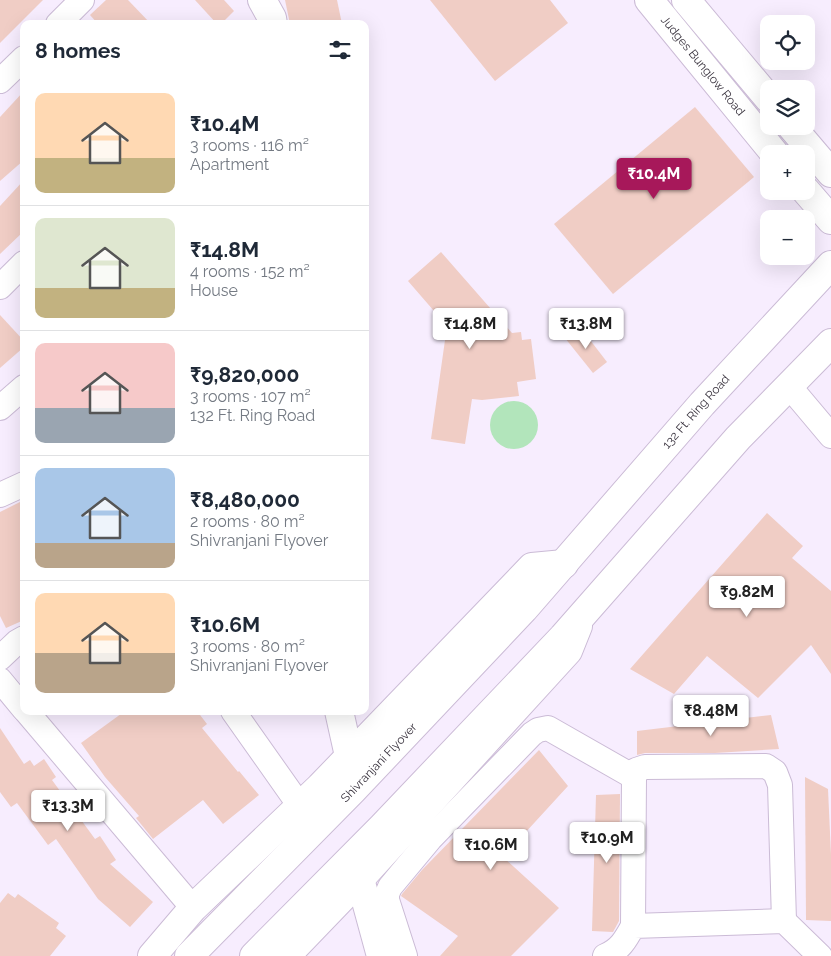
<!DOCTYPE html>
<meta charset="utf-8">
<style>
:root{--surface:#fff;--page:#f2f2f3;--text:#1f2937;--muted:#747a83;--line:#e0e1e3;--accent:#a7185a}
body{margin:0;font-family:Raleway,sans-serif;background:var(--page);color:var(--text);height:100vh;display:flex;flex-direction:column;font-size:19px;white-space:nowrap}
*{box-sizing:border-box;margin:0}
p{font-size:16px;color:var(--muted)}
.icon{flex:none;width:28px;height:28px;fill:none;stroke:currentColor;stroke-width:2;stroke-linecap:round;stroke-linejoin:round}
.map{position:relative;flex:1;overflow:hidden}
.drawer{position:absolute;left:20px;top:20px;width:349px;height:695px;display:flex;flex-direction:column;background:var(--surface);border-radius:10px;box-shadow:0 5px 20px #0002}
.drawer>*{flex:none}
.buttons{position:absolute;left:760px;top:15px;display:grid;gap:10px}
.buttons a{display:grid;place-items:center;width:55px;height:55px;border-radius:10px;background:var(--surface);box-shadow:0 5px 20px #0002;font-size:25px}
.price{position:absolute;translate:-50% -42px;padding:0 11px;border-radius:5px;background:#fff;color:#222;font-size:16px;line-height:32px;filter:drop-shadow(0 1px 2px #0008)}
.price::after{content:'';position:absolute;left:50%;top:30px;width:15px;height:11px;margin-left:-8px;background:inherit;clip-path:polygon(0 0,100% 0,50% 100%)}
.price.selected{background:var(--accent);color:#fff}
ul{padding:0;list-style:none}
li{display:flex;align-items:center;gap:15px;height:125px;padding:0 15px}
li+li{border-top:1px solid var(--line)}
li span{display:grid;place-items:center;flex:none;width:140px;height:100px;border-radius:10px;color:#555}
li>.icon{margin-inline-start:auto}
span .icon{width:60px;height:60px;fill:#fffc;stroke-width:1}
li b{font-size:21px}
h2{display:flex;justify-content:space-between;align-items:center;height:60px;padding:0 15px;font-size:21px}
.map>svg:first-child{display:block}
.green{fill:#b2e5bb}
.building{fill:#f0cdc5}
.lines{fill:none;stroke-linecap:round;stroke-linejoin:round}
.street-casing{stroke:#cbbbd6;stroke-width:26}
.secondary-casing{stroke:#cbbbd6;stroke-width:30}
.primary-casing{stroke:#cbbbd6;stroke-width:30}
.street{stroke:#fff;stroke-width:24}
.secondary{stroke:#fff;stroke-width:28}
.primary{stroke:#fff;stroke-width:28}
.labels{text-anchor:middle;stroke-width:4;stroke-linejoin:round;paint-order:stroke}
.street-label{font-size:12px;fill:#38323d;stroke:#f7edfe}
</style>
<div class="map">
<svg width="831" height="956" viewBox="0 0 831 956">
<rect width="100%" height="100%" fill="#f7edfe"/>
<circle class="green" cx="514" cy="425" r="24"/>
<g class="building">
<path d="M 0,0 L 43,0 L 0,43 Z"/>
<path d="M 106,0 L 128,0 L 151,24 L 98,24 L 90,15 Z"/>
<path d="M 195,0 L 224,0 L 234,11 L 221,24 L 217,24 Z"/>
<path d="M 285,0 L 337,0 L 342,24 L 290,24 Z"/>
<path d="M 430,0 L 550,0 L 568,23 L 495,81 Z"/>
<path d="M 24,91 L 24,160 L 0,181 L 0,117 Z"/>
<path d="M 695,107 L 754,177 L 613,294 L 554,224 Z"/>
<path d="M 24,180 L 24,231 L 0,254 L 0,206 Z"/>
<path d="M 441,252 L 512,333 L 521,332 L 522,340 L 531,339 L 536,379 L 517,382 L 519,396 L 482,400 L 472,399 L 465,444 L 431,439 L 447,326 L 408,281 Z"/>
<path d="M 0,315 L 24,341 L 24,347 L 0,368 Z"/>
<path d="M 580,327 L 607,362 L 593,373 L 565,338 Z"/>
<path d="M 24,500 L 24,620 L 6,628 L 0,616 L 0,512 Z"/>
<path d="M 767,513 L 803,546 L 792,558 L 831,591 L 831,674 L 811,645 L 758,698 L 707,656 L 674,694 L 630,669 Z"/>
<path d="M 125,711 L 197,711 L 207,724 L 202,728 L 238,772 L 239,771 L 259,795 L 223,824 L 203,800 L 153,839 L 136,818 L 139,816 L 105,777 L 81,743 Z"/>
<path d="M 771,715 L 779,749 L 715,753 L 645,753 L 637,755 L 637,731 Z"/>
<path d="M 0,728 L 24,764 L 30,760 L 34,766 L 44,759 L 56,777 L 52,780 L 95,839 L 100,836 L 116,860 L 110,864 L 153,902 L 130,927 L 98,899 L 56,839 L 48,845 L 17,803 L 11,807 L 0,792 Z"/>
<path d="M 539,750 L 568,786 L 503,857 L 559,908 L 511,956 L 440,956 L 458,936 L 401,896 L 402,894 L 422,870 Z"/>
<path d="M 805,777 L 828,789 L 831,855 L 831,921 L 806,920 Z"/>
<path d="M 620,794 L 619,921 L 613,932 L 592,931 L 596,795 Z"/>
<path d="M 8,893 L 15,898 L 18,894 L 59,923 L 56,928 L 66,936 L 50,956 L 0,956 L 0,903 Z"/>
</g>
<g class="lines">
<defs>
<g id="street">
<path d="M 58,24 L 82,0"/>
<path d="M 0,81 L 24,58"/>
<path d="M 0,287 L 24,263"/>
<path d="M 789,386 L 831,436"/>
<path d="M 0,408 L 24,387"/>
<path d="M 0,495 L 24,484"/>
<path d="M 0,658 L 17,642 L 24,638"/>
<path d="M 0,680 L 24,709"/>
<path d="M 26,711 L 193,908"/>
<path d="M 233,711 L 300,806"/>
<path d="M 633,926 L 634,777 L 636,770 L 645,767 L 766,766 L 775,772 L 780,785 L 784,921"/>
<path d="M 405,956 L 387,900 L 387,894 L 390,887 L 430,839 L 532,734 L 538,730 L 548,728 L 634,777"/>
<path d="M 605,956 C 620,950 626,939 633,926 L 784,921 L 820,956"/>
</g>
<g id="secondary">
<path d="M 262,0 L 272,18 L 273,24"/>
<path id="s1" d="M 649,0 L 775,154"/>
<path d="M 686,0 L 769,99"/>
<path d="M 791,126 L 831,173"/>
<path d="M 806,191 L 831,220"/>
<path d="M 339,711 L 349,756"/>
<path d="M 360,879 L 381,956"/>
<path d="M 152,956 L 193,908 L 320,787 L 532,567 L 564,564"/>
<path d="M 286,956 L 360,879 L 568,651 L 578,626"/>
</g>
<g id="primary">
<path id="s2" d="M 189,956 L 353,790 L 524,609 L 702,404 L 831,265"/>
<path d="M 254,956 L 382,827 L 563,637 L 738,438 L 831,343"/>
</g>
</defs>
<use href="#street" class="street-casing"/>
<use href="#secondary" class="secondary-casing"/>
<use href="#primary" class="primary-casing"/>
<use href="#street" class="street"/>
<use href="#secondary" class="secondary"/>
<use href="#primary" class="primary"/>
</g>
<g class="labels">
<g class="street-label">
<text dy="4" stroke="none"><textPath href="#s1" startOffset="85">Judges Bunglow Road</textPath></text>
<text dy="4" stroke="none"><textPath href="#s2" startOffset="744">132 Ft. Ring Road</textPath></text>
<text dy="4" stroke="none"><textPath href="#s2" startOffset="271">Shivranjani Flyover</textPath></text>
</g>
</g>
</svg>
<div class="buttons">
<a><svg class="icon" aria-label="locate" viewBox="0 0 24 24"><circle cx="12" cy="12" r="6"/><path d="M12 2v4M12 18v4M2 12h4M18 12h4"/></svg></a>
<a><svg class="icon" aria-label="layers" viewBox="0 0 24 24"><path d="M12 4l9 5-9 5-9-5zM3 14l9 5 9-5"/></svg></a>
<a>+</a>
<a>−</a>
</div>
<b class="price selected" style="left:654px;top:200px">₹10.4M</b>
<b class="price" style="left:470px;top:350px">₹14.8M</b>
<b class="price" style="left:586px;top:350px">₹13.8M</b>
<b class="price" style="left:747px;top:618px">₹9.82M</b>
<b class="price" style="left:711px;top:737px">₹8.48M</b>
<b class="price" style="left:68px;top:832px">₹13.3M</b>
<b class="price" style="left:607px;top:864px">₹10.9M</b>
<b class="price" style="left:491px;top:871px">₹10.6M</b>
<section class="drawer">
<h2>8 homes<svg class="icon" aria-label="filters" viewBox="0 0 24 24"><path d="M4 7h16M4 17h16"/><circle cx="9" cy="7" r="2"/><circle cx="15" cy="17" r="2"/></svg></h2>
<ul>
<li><span style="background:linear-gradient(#ffd9b3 65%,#c2b280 0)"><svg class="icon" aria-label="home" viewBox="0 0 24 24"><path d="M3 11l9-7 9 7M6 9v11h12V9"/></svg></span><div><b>₹10.4M</b><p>3 rooms · 116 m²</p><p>Apartment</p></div></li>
<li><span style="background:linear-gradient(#dfe7d0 70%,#c2b280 0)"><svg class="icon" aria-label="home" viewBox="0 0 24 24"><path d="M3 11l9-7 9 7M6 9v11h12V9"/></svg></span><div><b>₹14.8M</b><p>4 rooms · 152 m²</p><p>House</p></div></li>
<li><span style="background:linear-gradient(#f6c9c9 65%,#9aa5b1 0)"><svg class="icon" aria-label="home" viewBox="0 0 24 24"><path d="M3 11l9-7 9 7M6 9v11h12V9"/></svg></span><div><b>₹9,820,000</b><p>3 rooms · 107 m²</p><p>132 Ft. Ring Road</p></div></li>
<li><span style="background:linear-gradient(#a9c7e8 75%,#b9a48a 0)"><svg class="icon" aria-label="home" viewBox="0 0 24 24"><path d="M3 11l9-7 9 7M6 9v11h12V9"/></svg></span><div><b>₹8,480,000</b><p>2 rooms · 80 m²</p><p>Shivranjani Flyover</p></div></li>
<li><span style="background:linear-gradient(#ffd9b3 60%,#b9a48a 0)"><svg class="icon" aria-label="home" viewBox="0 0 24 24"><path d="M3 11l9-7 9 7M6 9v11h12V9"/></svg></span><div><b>₹10.6M</b><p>3 rooms · 80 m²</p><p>Shivranjani Flyover</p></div></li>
</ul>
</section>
</div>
